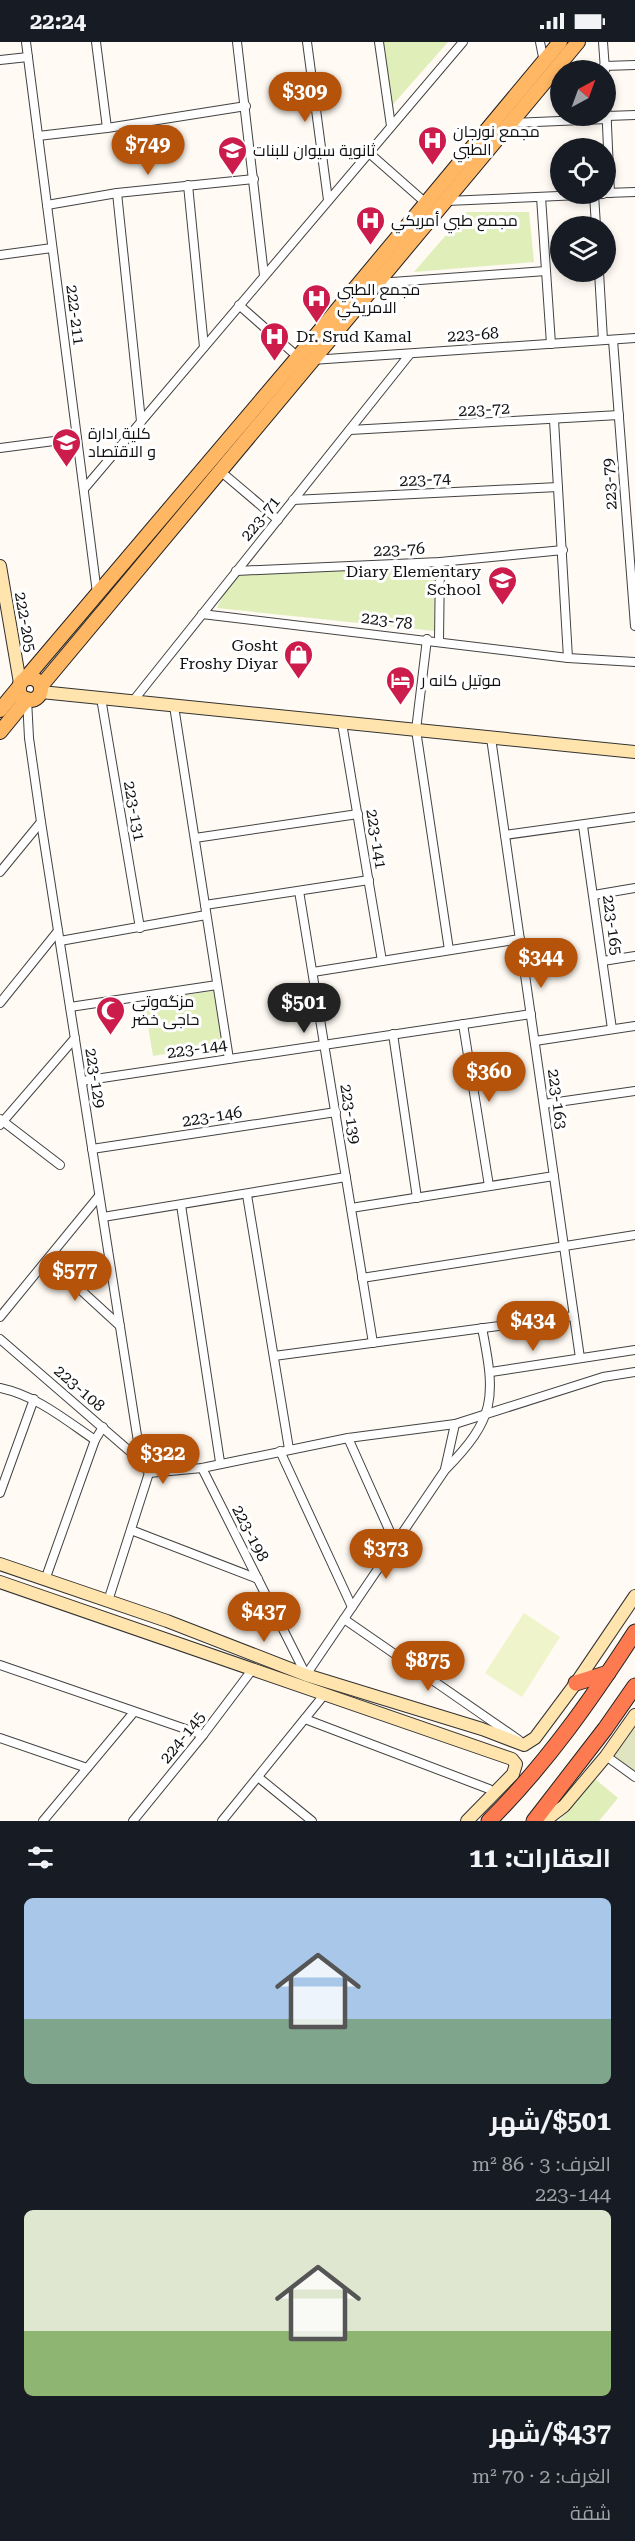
<!DOCTYPE html>
<html lang="ar">
<meta charset="utf-8">
<style>
:root{--surface:#171b24;--page:#242831;--text:#f1f3f6;--muted:#9ea1a6;--accent:#b45309}
body{margin:0;font-family:"Roboto Serif",Cairo,serif;background:var(--page);color:var(--text);direction:rtl;height:100vh;display:flex;flex-direction:column;font-size:22px;white-space:nowrap}
*{box-sizing:border-box;margin:0}
p{font-size:20px;color:var(--muted)}
.icon{flex:none;width:33px;height:33px;fill:none;stroke:currentColor;stroke-width:2;stroke-linecap:round;stroke-linejoin:round}
.map{position:relative;height:1779px;overflow:hidden;direction:ltr}
.drawer{display:flex;flex-direction:column;background:var(--surface);flex:1}
.drawer>*{flex:none}
.needle{width:39px;rotate:41deg}
.controls{position:absolute;left:550px;top:18px;display:grid;gap:12px}
.controls a{display:grid;place-items:center;width:66px;height:66px;border-radius:50%;background:var(--surface);box-shadow:0 3px 9px #0003;font-size:30px}
.price{position:absolute;translate:-50% -51px;padding:0 14px;border-radius:21px;background:var(--accent);color:#fff;font-size:20px;line-height:39px;filter:drop-shadow(0 2px 3px #0008)}
.price::after{content:'';position:absolute;left:50%;top:36px;width:18px;height:14px;margin-left:-9px;background:inherit;clip-path:polygon(0 0,100% 0,50% 100%)}
.price.active{background:#222;color:#fff}
ul{padding:0;list-style:none}
li{display:grid;align-content:center;gap:12px;height:318px;padding:0 24px}
li span{display:grid;place-items:center;height:186px;border-radius:9px;color:#555}
li>.icon{margin-inline-start:auto}
span .icon{width:108px;height:108px;fill:#fffc;stroke-width:1}
li b{font-size:26px}
h2{display:flex;justify-content:space-between;align-items:center;height:72px;padding:0 24px;font-size:26px}
.status{display:flex;justify-content:space-between;align-items:center;height:42px;padding:0 30px;background:var(--surface);direction:ltr}
.status svg{height:16px;fill:currentColor}
.map>svg:first-child{display:block}
.green{fill:#e0eeb9}
.cemetery{fill:#e1e4c1}
.pitch{fill:#eff4cb}
.lines{fill:none;stroke-linecap:round;stroke-linejoin:round}
.street-casing{stroke:#434343;stroke-width:10}
.secondary-casing{stroke:#323232;stroke-width:14}
.primary-casing{stroke:#212121;stroke-width:16}
.highway-casing{stroke:#212121;stroke-width:17}
.street{stroke:#fff;stroke-width:8}
.secondary{stroke:#ffe4ae;stroke-width:12}
.primary{stroke:#ffb763;stroke-width:14}
.highway{stroke:#fe7b52;stroke-width:15}
.labels{text-anchor:middle;stroke-width:6;stroke-linejoin:round;paint-order:stroke}
.poi-label{font-size:16px;fill:#101010;stroke:#fff;text-anchor:start}
.street-label{font-size:16px;fill:#101010;stroke:#fff}
</style>
<div class="status"><b>22:24</b><svg viewBox="0 0 49 12"><path d="M0 12V9h3v3zM5 12V6h3v6zM10 12V3h3v9zM15 12V0h3v12zM26 1h20v11H26zM47 4h2v5h-2z"/></svg></div>
<div class="map">
<svg width="635" height="1779" viewBox="0 0 635 1779">
<rect width="100%" height="100%" fill="#fffaf3"/>
<g class="green">
<path d="M 377,0 L 448,0 L 388,68 Z"/>
<path d="M 466,170 L 529,170 L 534,220 L 414,230 Z"/>
<path d="M 434,523 L 435,589 L 217,566 L 234,531 Z"/>
<path d="M 218,948 L 227,1002 L 153,1014 L 144,960 Z"/>
<path d="M 595,1737 L 618,1756 L 599,1779 L 559,1779 Z"/>
</g>
<path class="cemetery" d="M 635,1681 L 635,1729 L 613,1714 Z"/>
<path class="pitch" d="M 524,1571 L 560,1595 L 522,1655 L 485,1631 Z"/>
<g class="lines">
<defs>
<g id="street">
<path d="M 26,0 L 97,551"/>
<path d="M 96,0 L 107,86"/>
<path d="M 237,0 L 264,233"/>
<path d="M 307,0 L 328,158"/>
<path d="M 379,0 L 391,84"/>
<path d="M 540,0 L 544,20"/>
<path d="M 603,0 L 605,28"/>
<path d="M 0,18 L 28,15"/>
<path d="M 604,24 L 635,23"/>
<path d="M 606,61 L 610,151"/>
<path d="M 607,74 L 635,73"/>
<path d="M 512,81 L 607,77"/>
<path d="M 38,94 L 107,86 L 246,64"/>
<path d="M 368,110 L 427,162"/>
<path d="M 188,143 L 204,305"/>
<path d="M 117,151 L 141,379"/>
<path d="M 606,151 L 635,150"/>
<path d="M 594,152 L 596,184"/>
<path d="M 541,155 L 551,302"/>
<path d="M 447,159 L 603,152"/>
<path d="M 47,163 L 117,151 L 254,137"/>
<path d="M 0,213 L 52,206"/>
<path d="M 599,230 L 603,298"/>
<path d="M 378,241 L 546,229"/>
<path d="M 239,263 L 298,315"/>
<path d="M 613,298 L 635,584"/>
<path d="M 312,318 L 635,296"/>
<path d="M 554,378 L 568,616"/>
<path d="M 350,388 L 619,373"/>
<path d="M 0,406 L 77,396"/>
<path d="M 219,428 L 278,478"/>
<path d="M 84,447 L 463,0"/>
<path d="M 293,458 L 558,445"/>
<path d="M 236,529 L 440,520 L 563,508"/>
<path d="M 202,572 L 568,616 L 635,620"/>
<path d="M 427,597 L 416,688 L 449,908"/>
<path d="M 439,599 L 440,520"/>
<path d="M 101,656 L 140,886"/>
<path d="M 27,657 L 29,696 L 41,780 L 141,1419"/>
<path d="M 133,659 L 410,312"/>
<path d="M 174,664 L 229,1017"/>
<path d="M 342,681 L 382,919"/>
<path d="M 491,696 L 580,1316"/>
<path d="M 583,784 L 612,987"/>
<path d="M 505,793 L 635,775"/>
<path d="M 195,796 L 358,772"/>
<path d="M 0,830 L 41,780"/>
<path d="M 299,849 L 373,1301"/>
<path d="M 594,853 L 635,846"/>
<path d="M 205,863 L 369,838"/>
<path d="M 60,899 L 206,873"/>
<path d="M 603,919 L 635,914"/>
<path d="M 313,930 L 520,897"/>
<path d="M 0,961 L 58,889"/>
<path d="M 70,965 L 217,943"/>
<path d="M 463,982 L 489,1144"/>
<path d="M 393,992 L 417,1156"/>
<path d="M 535,999 L 635,984"/>
<path d="M 82,1039 L 531,972"/>
<path d="M 544,1062 L 635,1049"/>
<path d="M 0,1077 L 60,1123"/>
<path d="M 0,1083 L 75,996"/>
<path d="M 92,1107 L 336,1070"/>
<path d="M 247,1153 L 289,1407"/>
<path d="M 181,1163 L 220,1420"/>
<path d="M 351,1166 L 554,1134"/>
<path d="M 103,1175 L 346,1135"/>
<path d="M 48,1218 L 120,1284"/>
<path d="M 362,1236 L 635,1193"/>
<path d="M 0,1275 L 99,1154"/>
<path d="M 0,1297 L 141,1419 L 149,1431 L 202,1426 L 348,1396 L 455,1382 L 603,1335 L 635,1330"/>
<path d="M 274,1314 L 574,1274"/>
<path d="M 491,1330 L 635,1308"/>
<path d="M 0,1346 C 37,1354 64,1377 95,1398"/>
<path d="M 348,1396 L 395,1501"/>
<path d="M 280,1409 L 352,1565"/>
<path d="M 202,1426 L 306,1633 L 445,1428 C 496,1376 496,1356 482,1286"/>
<path d="M 445,1427 L 455,1382"/>
<path d="M 0,1451 L 34,1357"/>
<path d="M 131,1488 L 258,1537"/>
<path d="M 45,1538 L 95,1398 L 103,1385"/>
<path d="M 108,1559 L 149,1431"/>
<path d="M 344,1577 L 519,1698"/>
<path d="M 0,1623 L 203,1693"/>
<path d="M 305,1677 L 489,1747 L 495,1752"/>
<path d="M 0,1696 L 87,1726"/>
<path d="M 606,1714 L 635,1735"/>
<path d="M 258,1735 L 312,1779"/>
<path d="M 43,1779 L 134,1670"/>
<path d="M 133,1779 L 203,1693 L 252,1628"/>
<path d="M 222,1779 L 324,1653"/>
</g>
<g id="secondary">
<path d="M 0,524 L 20,641"/>
<path d="M 41,650 L 635,710"/>
<path d="M 0,1522 L 167,1579 L 306,1633 L 482,1687 L 524,1703 L 535,1696 L 576,1641 L 635,1554"/>
<path d="M 0,1540 L 512,1717 L 516,1722 L 513,1732 L 467,1779"/>
<path d="M 537,1775 L 551,1774 L 564,1764 L 606,1714 L 635,1673"/>
</g>
<g id="primary">
<circle cx="30" cy="647" r="11"/>
<path d="M 26,636 L 298,315 L 560,0"/>
<path d="M 41,644 L 578,0"/>
<path d="M 0,668 L 19,645"/>
<path d="M 0,690 L 27,657"/>
</g>
<g id="highway">
<path d="M 576,1641 L 608,1631"/>
<path d="M 489,1779 C 546,1722 591,1658 635,1590"/>
<path d="M 534,1779 L 605,1687 L 635,1644"/>
</g>
</defs>
<use href="#street" class="street-casing"/>
<use href="#secondary" class="secondary-casing"/>
<use href="#primary" class="primary-casing"/>
<use href="#highway" class="highway-casing"/>
<use href="#street" class="street"/>
<use href="#secondary" class="secondary"/>
<use href="#primary" class="primary"/>
<use href="#highway" class="highway"/>
</g>
<defs>
<symbol id="hospital-pin" viewBox="-11 -11 22 30"><path d="M0 17L-7.5 6A9.5 9.5 0 1 1 7.5 6Z" fill="#cc1c4b" stroke="#fff"/><path d="M-5-5h3v3.5h4V-5h3V5h-3V1.5h-4V5h-3Z" fill="#fff"/></symbol>
<symbol id="school-pin" viewBox="-11 -11 22 30"><path d="M0 17L-7.5 6A9.5 9.5 0 1 1 7.5 6Z" fill="#cc1c4b" stroke="#fff"/><path d="M0-5L7-2L0 1L-7-2ZM-4 1L0 2.5L4 1V4Q0 6-4 4Z" fill="#fff"/></symbol>
<symbol id="university-pin" viewBox="-11 -11 22 30"><path d="M0 17L-7.5 6A9.5 9.5 0 1 1 7.5 6Z" fill="#cc1c4b" stroke="#fff"/><path d="M0-5L7-2L0 1L-7-2ZM-4 1L0 2.5L4 1V4Q0 6-4 4Z" fill="#fff"/></symbol>
<symbol id="shop-pin" viewBox="-11 -11 22 30"><path d="M0 17L-7.5 6A9.5 9.5 0 1 1 7.5 6Z" fill="#cc1c4b" stroke="#fff"/><path d="M-5-2.5h2.3a2.7 3.5 0 0 1 5.4 0H5L5.5 6h-11ZM-1.5-2.5h3a1.5 2.3 0 0 0-3 0Z" fill="#fff"/></symbol>
<symbol id="hotel-pin" viewBox="-11 -11 22 30"><path d="M0 17L-7.5 6A9.5 9.5 0 1 1 7.5 6Z" fill="#cc1c4b" stroke="#fff"/><path d="M-6-4.5h1.5V1H6V5H4.5V3h-9V5H-6ZM-4 0a1.8 1.8 0 1 1 3.6 0ZM.5 0V-2.5h3Q6-2.5 6 0Z" fill="#fff"/></symbol>
<symbol id="mosque-pin" viewBox="-11 -11 22 30"><path d="M0 17L-7.5 6A9.5 9.5 0 1 1 7.5 6Z" fill="#cc1c4b" stroke="#fff"/><path d="M3.5-4.9A6 6 0 1 0 3.5 4.9A5 5 0 1 1 3.5-4.9Z" fill="#fff"/></symbol>
</defs>
<g fill-rule="evenodd">
<use href="#hospital-pin" x="416" y="82" width="33" height="45"/>
<use href="#school-pin" x="216" y="92" width="33" height="45"/>
<use href="#hospital-pin" x="354" y="162" width="33" height="45"/>
<use href="#hospital-pin" x="300" y="240" width="33" height="45"/>
<use href="#hospital-pin" x="258" y="278" width="33" height="45"/>
<use href="#university-pin" x="50" y="384" width="33" height="45"/>
<use href="#school-pin" x="486" y="522" width="33" height="45"/>
<use href="#shop-pin" x="282" y="596" width="33" height="45"/>
<use href="#hotel-pin" x="384" y="622" width="33" height="45"/>
<use href="#mosque-pin" x="94" y="952" width="33" height="45"/>
</g>
<g class="labels">
<g class="poi-label">
<text x="453" y="95">مجمع نورجان<tspan x="453" dy="18">الطبي</tspan></text>
<text x="253" y="114">ثانوية سيوان للبنات</text>
<text x="391" y="184">مجمع طبي أمریکي</text>
<text x="337" y="253">مجمع الطبي<tspan x="337" dy="18">الامريكي</tspan></text>
<text x="296" y="300">Dr. Srud Kamal</text>
<text x="88" y="397">كلية ادارة<tspan x="88" dy="18">و الاقتصاد</tspan></text>
<text x="481" y="535" text-anchor="end">Diary Elementary<tspan x="481" dy="18">School</tspan></text>
<text x="278" y="609" text-anchor="end">Gosht<tspan x="278" dy="18">Froshy Diyar</tspan></text>
<text x="421" y="644">موتيل كانه ر</text>
<text x="132" y="965">مزگه‌وتی<tspan x="132" dy="18">حاجی خضر</tspan></text>
</g>
<g class="street-label">
<text transform="translate(76 273) rotate(83)" y="6">222-211</text>
<text transform="translate(473 292) rotate(-4)" y="6">223-68</text>
<text transform="translate(484 367) rotate(-3)" y="6">223-72</text>
<text transform="translate(425 437) rotate(-3)" y="6">223-74</text>
<text transform="translate(609 442) rotate(-94)" y="6">223-79</text>
<text transform="translate(260 476) rotate(-51)" y="6">223-71</text>
<text transform="translate(399 507) rotate(-3)" y="6">223-76</text>
<text transform="translate(387 578) rotate(7)" y="6">223-78</text>
<text transform="translate(26 580) rotate(80)" y="6">222-205</text>
<text transform="translate(135 769) rotate(80)" y="6">223-131</text>
<text transform="translate(377 797) rotate(81)" y="6">223-141</text>
<text transform="translate(613 883) rotate(82)" y="6">223-165</text>
<text transform="translate(197 1006) rotate(-8)" y="6">223-144</text>
<text transform="translate(96 1036) rotate(81)" y="6">223-129</text>
<text transform="translate(558 1057) rotate(82)" y="6">223-163</text>
<text transform="translate(351 1072) rotate(81)" y="6">223-139</text>
<text transform="translate(212 1074) rotate(-9)" y="6">223-146</text>
<text transform="translate(80 1346) rotate(41)" y="6">223-108</text>
<text transform="translate(251 1491) rotate(63)" y="6">223-198</text>
<text transform="translate(182 1695) rotate(-51)" y="6">224-145</text>
</g>
</g>
</svg>
<div class="controls">
<a><svg class="needle" viewBox="-14 -14 28 28"><path d="M0-13l5 13h-10z" fill="#e53935"/><path d="M0 13l5-13h-10z" fill="#9ea1a6"/></svg></a>
<a><svg class="icon" aria-label="locate" viewBox="0 0 24 24"><circle cx="12" cy="12" r="6"/><path d="M12 2v4M12 18v4M2 12h4M18 12h4"/></svg></a>
<a><svg class="icon" aria-label="layers" viewBox="0 0 24 24"><path d="M12 4l9 5-9 5-9-5zM3 14l9 5 9-5"/></svg></a>
</div>
<b class="price" style="left:305px;top:81px">$309</b>
<b class="price" style="left:148px;top:134px">$749</b>
<b class="price" style="left:541px;top:947px">$344</b>
<b class="price active" style="left:304px;top:992px">$501</b>
<b class="price" style="left:489px;top:1061px">$360</b>
<b class="price" style="left:75px;top:1260px">$577</b>
<b class="price" style="left:533px;top:1310px">$434</b>
<b class="price" style="left:163px;top:1443px">$322</b>
<b class="price" style="left:386px;top:1538px">$373</b>
<b class="price" style="left:264px;top:1601px">$437</b>
<b class="price" style="left:428px;top:1650px">$875</b>
</div>
<section class="drawer">
<h2>العقارات: 11<svg class="icon" aria-label="filters" viewBox="0 0 24 24"><path d="M4 7h16M4 17h16"/><circle cx="9" cy="7" r="2"/><circle cx="15" cy="17" r="2"/></svg></h2>
<ul>
<li><span style="background:linear-gradient(#a9c7e8 65%,#7fa58c 0)"><svg class="icon" aria-label="home" viewBox="0 0 24 24"><path d="M3 11l9-7 9 7M6 9v11h12V9"/></svg></span><div><b>$501/شهر</b><p>الغرف: 3 · 86 m²</p><p>223-144</p></div></li>
<li><span style="background:linear-gradient(#dfe7d0 65%,#8fb573 0)"><svg class="icon" aria-label="home" viewBox="0 0 24 24"><path d="M3 11l9-7 9 7M6 9v11h12V9"/></svg></span><div><b>$437/شهر</b><p>الغرف: 2 · 70 m²</p><p>شقة</p></div></li>
</ul>
</section>
